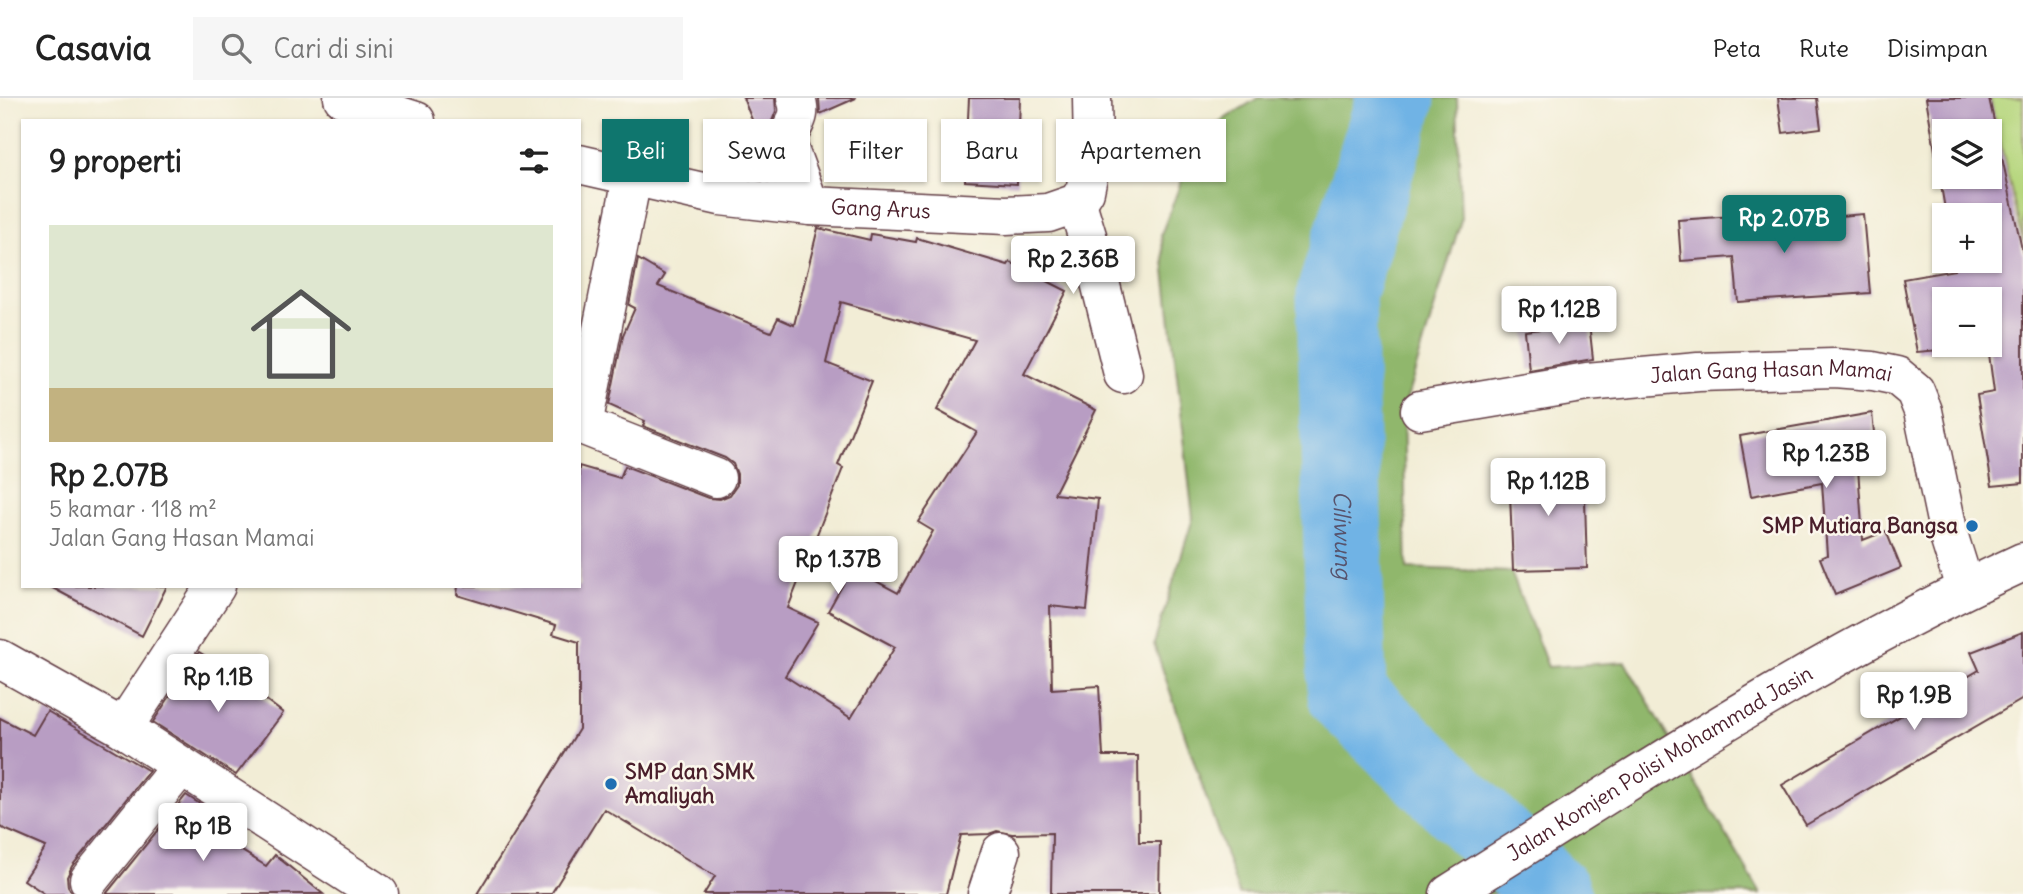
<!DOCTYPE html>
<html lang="id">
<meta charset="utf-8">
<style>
:root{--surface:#fff;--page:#f6f6f6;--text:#222;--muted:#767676;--line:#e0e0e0;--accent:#0f766e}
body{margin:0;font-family:Delius,sans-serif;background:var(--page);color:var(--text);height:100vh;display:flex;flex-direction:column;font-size:26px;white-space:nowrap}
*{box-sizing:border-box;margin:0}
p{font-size:23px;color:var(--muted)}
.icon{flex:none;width:38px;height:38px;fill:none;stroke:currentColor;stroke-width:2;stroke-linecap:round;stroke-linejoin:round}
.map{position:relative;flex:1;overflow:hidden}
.details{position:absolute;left:21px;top:21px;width:560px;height:469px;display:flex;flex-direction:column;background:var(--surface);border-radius:0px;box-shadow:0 2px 5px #0004}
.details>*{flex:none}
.hud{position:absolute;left:602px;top:21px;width:665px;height:63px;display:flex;gap:14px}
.buttons{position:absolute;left:1932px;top:21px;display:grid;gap:14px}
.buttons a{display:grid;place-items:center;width:70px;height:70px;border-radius:0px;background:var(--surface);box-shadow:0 2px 5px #0004;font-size:35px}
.price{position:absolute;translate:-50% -60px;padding:0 16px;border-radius:7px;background:#fff;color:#222;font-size:23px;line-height:46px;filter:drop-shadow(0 2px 4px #0008)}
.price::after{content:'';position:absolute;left:50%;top:42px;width:21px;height:16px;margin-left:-10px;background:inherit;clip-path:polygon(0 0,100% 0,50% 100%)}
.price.active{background:var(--accent);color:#fff}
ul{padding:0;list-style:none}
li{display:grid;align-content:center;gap:14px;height:371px;padding:0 28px}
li+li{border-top:2px solid var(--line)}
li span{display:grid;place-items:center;height:217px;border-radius:0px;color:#555}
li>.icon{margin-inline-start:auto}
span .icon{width:126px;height:126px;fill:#fffc;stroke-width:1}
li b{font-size:30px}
h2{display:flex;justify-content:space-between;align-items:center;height:84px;padding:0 28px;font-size:30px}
.tag{padding:0 24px;border-radius:0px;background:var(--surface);box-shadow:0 2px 5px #0004;font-size:24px;line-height:63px}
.tag.active{background:var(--accent);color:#fff}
header{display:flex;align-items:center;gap:42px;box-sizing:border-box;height:98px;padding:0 35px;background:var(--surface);border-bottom:2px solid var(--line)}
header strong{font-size:33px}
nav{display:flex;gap:38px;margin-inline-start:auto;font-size:24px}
.search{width:490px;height:63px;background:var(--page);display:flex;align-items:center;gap:18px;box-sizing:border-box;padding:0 24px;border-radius:0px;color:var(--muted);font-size:26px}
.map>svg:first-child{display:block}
.green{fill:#b6d67d;stroke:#807a54;stroke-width:2}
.forest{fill:#90b76c;stroke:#6d6b4c;stroke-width:2}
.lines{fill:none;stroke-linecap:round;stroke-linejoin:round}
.river{stroke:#70b3e5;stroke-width:79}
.building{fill:#b89dc3;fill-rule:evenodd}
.minor-casing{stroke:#633e45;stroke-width:41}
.primary-casing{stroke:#633e45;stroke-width:41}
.minor{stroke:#fff;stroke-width:38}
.primary{stroke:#fff;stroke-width:38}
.poi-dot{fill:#1f6fb2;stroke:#fbf7ec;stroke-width:2.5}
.labels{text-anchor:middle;stroke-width:5;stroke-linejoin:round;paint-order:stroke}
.street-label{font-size:21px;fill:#4a1f2b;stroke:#fbf7ec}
.poi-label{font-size:21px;font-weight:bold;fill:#4a1f2b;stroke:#fbf7ec;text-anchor:end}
.water-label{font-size:23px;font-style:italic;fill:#57536c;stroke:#fbf7ec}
</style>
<header>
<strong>Casavia</strong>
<div class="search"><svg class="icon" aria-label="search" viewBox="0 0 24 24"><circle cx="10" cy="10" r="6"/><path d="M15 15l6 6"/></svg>Cari di sini</div>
<nav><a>Peta</a><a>Rute</a><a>Disimpan</a></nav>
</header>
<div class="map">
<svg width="2023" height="796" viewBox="0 0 2023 796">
<rect width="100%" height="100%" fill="#fbf7ec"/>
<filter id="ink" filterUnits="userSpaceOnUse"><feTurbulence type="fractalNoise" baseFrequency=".0143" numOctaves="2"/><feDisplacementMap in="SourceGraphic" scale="14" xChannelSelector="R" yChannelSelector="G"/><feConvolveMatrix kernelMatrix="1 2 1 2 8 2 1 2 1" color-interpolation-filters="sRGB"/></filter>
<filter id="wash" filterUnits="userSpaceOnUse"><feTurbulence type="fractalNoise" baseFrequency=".00686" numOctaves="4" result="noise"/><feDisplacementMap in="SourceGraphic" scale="28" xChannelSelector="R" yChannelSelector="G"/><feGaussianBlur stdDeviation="1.57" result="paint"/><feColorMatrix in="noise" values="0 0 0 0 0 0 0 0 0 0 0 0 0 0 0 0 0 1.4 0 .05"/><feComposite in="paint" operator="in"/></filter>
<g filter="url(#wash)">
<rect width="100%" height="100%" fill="#f2edd6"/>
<path class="green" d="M 1990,0 L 2023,0 L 2023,144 Z"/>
<path class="forest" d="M 1258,0 L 1457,0 L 1461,122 L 1403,313 L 1407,470 L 1511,474 L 1548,569 L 1625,564 L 1761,796 L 1239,796 L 1154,546 L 1193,420 L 1161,137 L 1199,37 Z"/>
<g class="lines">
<path class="river" id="s1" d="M 1396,0 L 1336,196 L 1347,597 L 1552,796"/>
</g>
<g id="blocks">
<g class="building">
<path d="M 743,0 L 775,0 L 776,13 L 766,38 L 760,41 Z"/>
<path d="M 819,0 L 856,0 L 820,16 Z"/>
<path d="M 969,0 L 1020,0 L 1017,86 L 965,83 Z"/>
<path d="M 1778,0 L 1817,0 L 1821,30 L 1783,35 Z"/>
<path d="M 1926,0 L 1989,0 L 2023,156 L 2023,385 L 1992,388 L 1977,297 L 1994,294 L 1988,248 L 1917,254 L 1903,181 L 1955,172 L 1954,163 L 1990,163 L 1990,117 L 1946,117 ZM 1944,33 L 1990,33 L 1990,79 L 1944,79 ZM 1944,201 L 1990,201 L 1990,247 L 1944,247 Z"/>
<path d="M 1863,116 L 1870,195 L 1738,204 L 1734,159 L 1681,163 L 1678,122 L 1733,118 L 1734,127 Z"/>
<path d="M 818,130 L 870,142 L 871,136 L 916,144 L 917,140 L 1008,167 L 1010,164 L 1067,193 L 1024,276 L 1096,312 L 1054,396 L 1098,401 L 1087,512 L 1050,508 L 1052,591 L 1099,588 L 1103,658 L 1138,658 L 1139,744 L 1160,744 L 1159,796 L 1051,796 L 1052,735 L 1012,736 L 997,733 L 989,736 L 961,737 L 946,796 L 704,796 L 715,778 L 604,711 L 551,796 L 477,796 L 579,631 L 579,544 L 553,536 L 556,527 L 457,497 L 458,488 L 579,488 L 579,368 L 620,380 L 625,368 L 708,400 L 720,401 L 730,397 L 737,387 L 737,376 L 733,366 L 725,360 L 643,328 L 645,323 L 609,307 L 623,237 L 635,210 L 629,207 L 638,161 L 665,177 L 658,188 L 771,234 L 778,220 L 794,227 ZM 841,204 L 975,242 L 937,312 L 977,334 L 918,424 L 933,433 L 898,495 L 852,470 L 828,513 L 895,549 L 851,620 L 785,578 L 818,524 L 788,510 L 843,370 L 838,367 L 872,283 L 826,265 Z"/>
<path d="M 1589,225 L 1593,261 L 1529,272 L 1525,233 Z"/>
<path d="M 1872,315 L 1876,354 L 1857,356 L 1863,442 L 1886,433 L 1901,470 L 1835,497 L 1820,460 L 1827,457 L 1822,385 L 1751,398 L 1740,338 Z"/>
<path d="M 1584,368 L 1587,470 L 1513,472 L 1509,370 Z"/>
<path d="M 49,488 L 167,488 L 142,538 Z"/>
<path d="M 2023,534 L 2023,601 L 1806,727 L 1782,687 L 1979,572 L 1971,554 Z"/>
<path d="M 199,554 L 223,569 L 283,615 L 236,677 L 153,624 Z"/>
<path d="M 47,613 L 149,673 L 72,768 L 67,779 L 68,789 L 73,796 L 45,796 L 24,782 L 46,749 L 0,729 L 0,620 L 33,637 Z"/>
<path d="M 186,697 L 209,712 L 199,726 L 266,768 L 275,757 L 323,796 L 106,796 Z"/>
</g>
</g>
</g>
<g filter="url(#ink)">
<use href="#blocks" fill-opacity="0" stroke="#633e45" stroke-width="2"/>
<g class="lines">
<defs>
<g id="minor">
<path d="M 343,0 L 416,23"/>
<path d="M 796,0 C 804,23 789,26 787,46 L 810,108"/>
<path id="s2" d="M 579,66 L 720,98 L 810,108 L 1006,117 L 1048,115 L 1077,105 L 1085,93 L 1093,54 L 1092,0"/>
<path d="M 1077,105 L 1095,164 L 1123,276"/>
<path id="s3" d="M 1420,312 L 1587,284 L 1698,274 L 1834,270 L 1873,273 L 1897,278 L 1915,293 L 1923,313 L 1950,442 L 1965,490"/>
<path d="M 579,326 L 716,380"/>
<path d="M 583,327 L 632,80"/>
<path d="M 0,561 L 123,630 L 379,796"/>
<path d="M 123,630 L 216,488"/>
<path d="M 89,782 L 181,668"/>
<path d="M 987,796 L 1001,754"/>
</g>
<g id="primary">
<path id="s4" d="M 1449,796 C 1636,679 1822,556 2023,464"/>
</g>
</defs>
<use href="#minor" class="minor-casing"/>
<use href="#primary" class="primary-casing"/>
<use href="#minor" class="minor"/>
<use href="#primary" class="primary"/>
</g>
</g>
<g class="poi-dot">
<circle cx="1972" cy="428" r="7"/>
<circle cx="611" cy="686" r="7"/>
</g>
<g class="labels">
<g class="street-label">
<text dy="7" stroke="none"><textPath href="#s2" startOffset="306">Gang Arus</textPath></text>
<text dy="7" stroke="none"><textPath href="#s3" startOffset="354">Jalan Gang Hasan Mamai</textPath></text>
<text dy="7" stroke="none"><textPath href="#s4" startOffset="248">Jalan Komjen Polisi Mohammad Jasin</textPath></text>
</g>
<g class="poi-label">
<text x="1958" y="435">SMP Mutiara Bangsa</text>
<text x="625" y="681" text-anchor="start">SMP dan SMK<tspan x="625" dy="24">Amaliyah</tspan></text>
</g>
<g class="water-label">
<text dy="8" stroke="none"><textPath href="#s1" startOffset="446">Ciliwung</textPath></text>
</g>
</g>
</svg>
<div class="buttons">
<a><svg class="icon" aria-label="layers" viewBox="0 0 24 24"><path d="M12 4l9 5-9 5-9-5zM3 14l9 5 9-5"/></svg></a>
<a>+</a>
<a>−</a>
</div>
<b class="price active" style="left:1784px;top:157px">Rp 2.07B</b>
<b class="price" style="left:1073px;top:198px">Rp 2.36B</b>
<b class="price" style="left:1559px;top:248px">Rp 1.12B</b>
<b class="price" style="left:1826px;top:392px">Rp 1.23B</b>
<b class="price" style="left:1548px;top:420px">Rp 1.12B</b>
<b class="price" style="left:838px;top:498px">Rp 1.37B</b>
<b class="price" style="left:218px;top:616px">Rp 1.1B</b>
<b class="price" style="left:1914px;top:634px">Rp 1.9B</b>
<b class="price" style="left:203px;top:765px">Rp 1B</b>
<div class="hud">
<a class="tag active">Beli</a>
<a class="tag">Sewa</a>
<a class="tag">Filter</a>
<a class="tag">Baru</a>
<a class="tag">Apartemen</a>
</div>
<section class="details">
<h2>9 properti<svg class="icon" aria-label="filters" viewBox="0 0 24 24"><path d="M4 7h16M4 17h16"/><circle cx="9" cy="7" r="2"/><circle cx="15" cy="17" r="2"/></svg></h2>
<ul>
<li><span style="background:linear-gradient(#dfe7d0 75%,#c2b280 0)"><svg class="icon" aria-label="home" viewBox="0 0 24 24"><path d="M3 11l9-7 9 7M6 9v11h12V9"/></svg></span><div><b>Rp 2.07B</b><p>5 kamar · 118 m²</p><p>Jalan Gang Hasan Mamai</p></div></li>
</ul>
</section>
</div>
